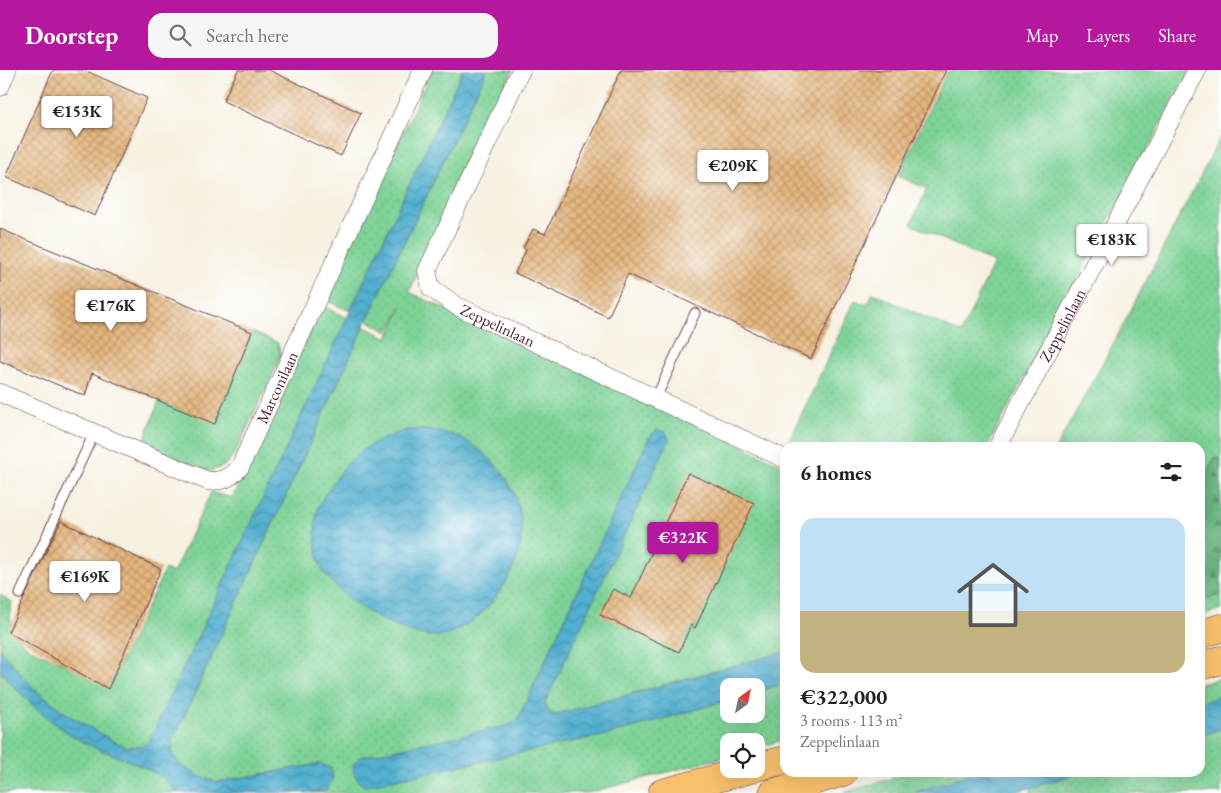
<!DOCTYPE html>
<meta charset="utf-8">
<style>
:root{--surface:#fff;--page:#f6f6f6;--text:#202124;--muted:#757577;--accent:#b5179e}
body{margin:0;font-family:"EB Garamond",serif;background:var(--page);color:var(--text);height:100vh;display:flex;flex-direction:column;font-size:19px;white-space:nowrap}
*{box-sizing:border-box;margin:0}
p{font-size:16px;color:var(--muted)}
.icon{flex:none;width:28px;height:28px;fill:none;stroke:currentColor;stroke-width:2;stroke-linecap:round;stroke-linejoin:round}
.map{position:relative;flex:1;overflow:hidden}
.side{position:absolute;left:780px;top:372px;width:425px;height:335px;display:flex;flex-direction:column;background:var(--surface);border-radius:15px;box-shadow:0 5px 20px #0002}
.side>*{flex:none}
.needle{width:32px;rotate:33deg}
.fabs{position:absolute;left:720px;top:608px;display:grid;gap:10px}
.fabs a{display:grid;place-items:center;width:45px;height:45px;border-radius:10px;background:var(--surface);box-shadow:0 5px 20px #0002;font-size:25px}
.price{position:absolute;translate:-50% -42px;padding:0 11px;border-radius:5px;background:#fff;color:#222;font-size:16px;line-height:32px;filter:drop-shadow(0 1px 2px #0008)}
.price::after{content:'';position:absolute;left:50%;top:30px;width:15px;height:11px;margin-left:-8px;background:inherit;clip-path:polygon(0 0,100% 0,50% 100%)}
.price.on{background:var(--accent);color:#fff}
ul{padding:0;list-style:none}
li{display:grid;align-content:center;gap:10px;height:265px;padding:0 20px}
li span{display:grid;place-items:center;height:155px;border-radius:15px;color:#555}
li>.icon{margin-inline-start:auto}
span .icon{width:90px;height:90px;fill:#fffc;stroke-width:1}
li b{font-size:21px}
h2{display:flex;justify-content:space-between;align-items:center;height:60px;padding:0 20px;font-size:21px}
header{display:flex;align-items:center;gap:30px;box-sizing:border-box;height:70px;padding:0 25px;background:var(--accent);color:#fff}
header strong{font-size:24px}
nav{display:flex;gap:28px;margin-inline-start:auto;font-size:18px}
.search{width:350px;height:45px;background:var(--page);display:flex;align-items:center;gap:12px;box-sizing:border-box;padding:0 18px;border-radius:15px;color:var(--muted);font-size:19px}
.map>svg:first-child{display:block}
.grass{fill:url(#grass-dots);stroke:#647961;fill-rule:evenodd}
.forest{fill:url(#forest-firs);stroke:#586a56}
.water{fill:url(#water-waves);stroke:#4e677d}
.building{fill:url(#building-cross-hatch)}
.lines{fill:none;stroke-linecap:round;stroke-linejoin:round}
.lane-casing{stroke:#643e46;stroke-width:11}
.street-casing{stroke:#643e46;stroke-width:19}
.highway-casing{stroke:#643e46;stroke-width:29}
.lane{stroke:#fff;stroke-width:9}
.street{stroke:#fff;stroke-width:18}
.highway{stroke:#f7c06c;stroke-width:28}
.labels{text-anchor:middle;stroke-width:4;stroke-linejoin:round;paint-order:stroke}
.street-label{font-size:16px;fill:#4a1f2b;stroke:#fff}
</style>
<header>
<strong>Doorstep</strong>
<div class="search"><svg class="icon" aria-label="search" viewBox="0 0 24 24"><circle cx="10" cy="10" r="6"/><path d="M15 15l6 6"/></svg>Search here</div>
<nav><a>Map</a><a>Layers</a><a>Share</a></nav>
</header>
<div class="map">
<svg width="1221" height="723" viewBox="0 0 1221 723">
<defs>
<pattern id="grass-dots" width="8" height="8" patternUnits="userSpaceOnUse" patternTransform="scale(1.25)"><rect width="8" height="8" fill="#7ed397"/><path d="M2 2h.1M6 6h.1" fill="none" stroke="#6eb582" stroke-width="1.8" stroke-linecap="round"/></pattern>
<pattern id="forest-firs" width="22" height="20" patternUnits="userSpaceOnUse" patternTransform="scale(1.25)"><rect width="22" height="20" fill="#66b580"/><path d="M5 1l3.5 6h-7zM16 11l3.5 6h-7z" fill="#569369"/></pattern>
<pattern id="water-waves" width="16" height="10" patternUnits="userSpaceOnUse" patternTransform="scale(1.25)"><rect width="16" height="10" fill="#51afcf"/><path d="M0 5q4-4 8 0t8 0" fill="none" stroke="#458ea8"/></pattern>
<pattern id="building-cross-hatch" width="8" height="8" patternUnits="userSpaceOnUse" patternTransform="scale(1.25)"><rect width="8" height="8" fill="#e6b880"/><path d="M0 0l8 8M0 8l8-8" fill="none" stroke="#bc9569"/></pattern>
</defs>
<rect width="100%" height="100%" fill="#fff"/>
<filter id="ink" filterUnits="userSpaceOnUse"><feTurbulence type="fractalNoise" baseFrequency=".02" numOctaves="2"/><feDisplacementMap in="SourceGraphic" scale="10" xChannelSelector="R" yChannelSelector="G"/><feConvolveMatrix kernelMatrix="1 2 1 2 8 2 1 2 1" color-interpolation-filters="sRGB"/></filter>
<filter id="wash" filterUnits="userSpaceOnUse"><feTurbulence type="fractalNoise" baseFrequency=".0096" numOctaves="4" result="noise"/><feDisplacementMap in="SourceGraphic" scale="20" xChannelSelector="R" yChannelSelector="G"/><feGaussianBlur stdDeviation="1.12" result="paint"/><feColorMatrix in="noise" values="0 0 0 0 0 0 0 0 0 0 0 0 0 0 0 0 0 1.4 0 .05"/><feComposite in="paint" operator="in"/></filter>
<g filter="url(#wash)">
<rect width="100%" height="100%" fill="#f7f1e1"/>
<g class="grass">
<path d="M 432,0 L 463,0 L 350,241 L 325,230 Z"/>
<path d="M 487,0 L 513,0 L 409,222 L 785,396 L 785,582 L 553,645 L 547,640 L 545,633 L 657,360 L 649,368 L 519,647 L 511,655 L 610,664 L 729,630 L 729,644 L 756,644 L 756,622 L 785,613 L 785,669 L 756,678 L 756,671 L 729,671 L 729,686 L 588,723 L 312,723 L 327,720 L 319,694 L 217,712 C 206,710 181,699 175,690 C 171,683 172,677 173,670 L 364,257 L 388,268 L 402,236 L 388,262 L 367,250 ZM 406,360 L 433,360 L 375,373 Z"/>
<path d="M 948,0 L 1190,0 L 987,377 L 786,378 L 855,230 L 867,235 L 873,223 L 961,263 L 994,193 L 911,154 L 927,119 L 898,106 Z"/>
<path d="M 1221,66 L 1221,390 L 1215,388 L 1200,414 L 1200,378 L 1056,378 L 1118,265 Z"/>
<path d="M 322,236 L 348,248 L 150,669 L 143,676 L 127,677 L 113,671 L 70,646 L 35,620 L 0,580 L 0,525 L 12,532 C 8,553 12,565 29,578 L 110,615 L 165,499 L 173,503 L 211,422 L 232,428 Z"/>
<path d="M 252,262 L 278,273 L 281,287 L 235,384 L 224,396 L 210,401 L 142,376 L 159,331 L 215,353 Z"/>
<path d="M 1221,524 L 1221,539 L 1200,546 L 1200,531 Z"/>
<path d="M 0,601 C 24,628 52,655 85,673 C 109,685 135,691 159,705 C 166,709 171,718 178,723 L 0,723 Z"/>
<path d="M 1221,608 L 1221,626 L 1200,633 L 1200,614 Z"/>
<path d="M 1221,659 L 1221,723 L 1029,723 L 1032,717 L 1080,703 L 1200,702 L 1200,666 Z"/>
<path d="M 909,703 L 977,703 L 913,723 L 843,723 Z"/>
</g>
<path class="forest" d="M 1215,387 L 1221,390 L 1221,524 L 1200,531 L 1200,414 Z"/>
<g class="water">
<path d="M 463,0 L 487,0 L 367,250 L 173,670 C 172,674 171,678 172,682 C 176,698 203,709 217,712 L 319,694 L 331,698 L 333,707 L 327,720 L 312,723 L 178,723 C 171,718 166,709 159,705 C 135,691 109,685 85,673 C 52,655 24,629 0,601 L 0,580 L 35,620 L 70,646 L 113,671 L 127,677 L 143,676 L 150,669 Z"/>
<path d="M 406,360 C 425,360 447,360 465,370 C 522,404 540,466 500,521 C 491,533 484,543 472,551 C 462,558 446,567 434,566 C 404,565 361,541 340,521 C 334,515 327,507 323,501 C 315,488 313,451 318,438 C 322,427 342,399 350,391 C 365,375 386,368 406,360 Z"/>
<path d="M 657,360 L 666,362 L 669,370 L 545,633 L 547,639 L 554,645 L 785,582 L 785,613 L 756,622 L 756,616 L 729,616 L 729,630 L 610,664 L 364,716 L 356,708 L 352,696 L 360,687 L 511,655 L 519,647 L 649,368 Z"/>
<path d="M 1221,626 L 1221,659 L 1200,666 L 1200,633 Z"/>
<path d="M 977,702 L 1080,702 L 1080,703 L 1013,723 L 913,723 Z"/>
</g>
<g id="blocks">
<g class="building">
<path d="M 53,0 L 84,0 L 147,28 L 95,146 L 6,107 Z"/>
<path d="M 238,0 L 269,0 L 361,43 L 341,86 L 223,31 Z"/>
<path d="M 621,0 L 946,0 L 811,289 L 628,204 L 608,247 L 515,203 L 526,180 L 523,178 L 533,159 L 545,164 Z"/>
<path d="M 0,159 L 252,262 L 215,354 L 92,303 L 85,326 L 0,291 Z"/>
<path d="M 688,403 L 754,433 L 695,558 L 691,555 L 679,582 L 600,545 L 613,519 L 631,528 Z"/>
<path d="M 61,451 L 161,499 L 108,619 L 8,562 Z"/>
</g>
</g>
</g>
<g filter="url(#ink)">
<use href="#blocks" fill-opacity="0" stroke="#643e46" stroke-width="1"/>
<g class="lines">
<defs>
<g id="lane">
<path d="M 656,328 L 695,243"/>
<path d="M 20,524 L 94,363"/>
</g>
<g id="street">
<path id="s1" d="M 521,0 L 427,201 L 431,218 L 457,236 L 785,389"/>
<path d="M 0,17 L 7,0"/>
<path id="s2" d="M 0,323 L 208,411 C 224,411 229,409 240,397 L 423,0"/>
<path id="s3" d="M 997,378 L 1197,0"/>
</g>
<g id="highway">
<path d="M 1200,564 L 1221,558"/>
<path d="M 1200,596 L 1221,590"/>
<path d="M 756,697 L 785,690"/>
<path d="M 662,723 L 751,699"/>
<path d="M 773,723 L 843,702"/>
</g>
</defs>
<use href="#lane" class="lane-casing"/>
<use href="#street" class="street-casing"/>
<use href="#highway" class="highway-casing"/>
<use href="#lane" class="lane"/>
<use href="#street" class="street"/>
<use href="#highway" class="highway"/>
</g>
</g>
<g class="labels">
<g class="street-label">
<text dy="6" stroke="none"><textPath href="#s1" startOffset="316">Zeppelinlaan</textPath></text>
<text dy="6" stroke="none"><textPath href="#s3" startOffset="139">Zeppelinlaan</textPath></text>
<text dy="6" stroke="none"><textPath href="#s2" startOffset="350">Marconilaan</textPath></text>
</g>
</g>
</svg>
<div class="fabs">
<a><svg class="needle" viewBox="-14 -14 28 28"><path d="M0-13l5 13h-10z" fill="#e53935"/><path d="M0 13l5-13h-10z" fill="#757577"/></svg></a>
<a><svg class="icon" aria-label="locate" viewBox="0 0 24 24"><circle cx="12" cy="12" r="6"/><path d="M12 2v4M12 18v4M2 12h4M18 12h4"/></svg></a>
</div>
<b class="price" style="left:77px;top:68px">€153K</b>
<b class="price" style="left:733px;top:122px">€209K</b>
<b class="price" style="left:1112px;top:196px">€183K</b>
<b class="price" style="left:111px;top:262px">€176K</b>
<b class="price on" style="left:683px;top:494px">€322K</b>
<b class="price" style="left:85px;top:533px">€169K</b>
<section class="side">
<h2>6 homes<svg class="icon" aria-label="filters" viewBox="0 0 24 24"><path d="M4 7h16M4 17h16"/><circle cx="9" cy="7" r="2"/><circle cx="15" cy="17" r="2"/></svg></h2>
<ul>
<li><span style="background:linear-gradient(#bfe0f5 60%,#c2b280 0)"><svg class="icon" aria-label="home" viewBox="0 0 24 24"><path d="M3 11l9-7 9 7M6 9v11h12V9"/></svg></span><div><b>€322,000</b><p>3 rooms · 113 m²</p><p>Zeppelinlaan</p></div></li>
</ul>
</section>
</div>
